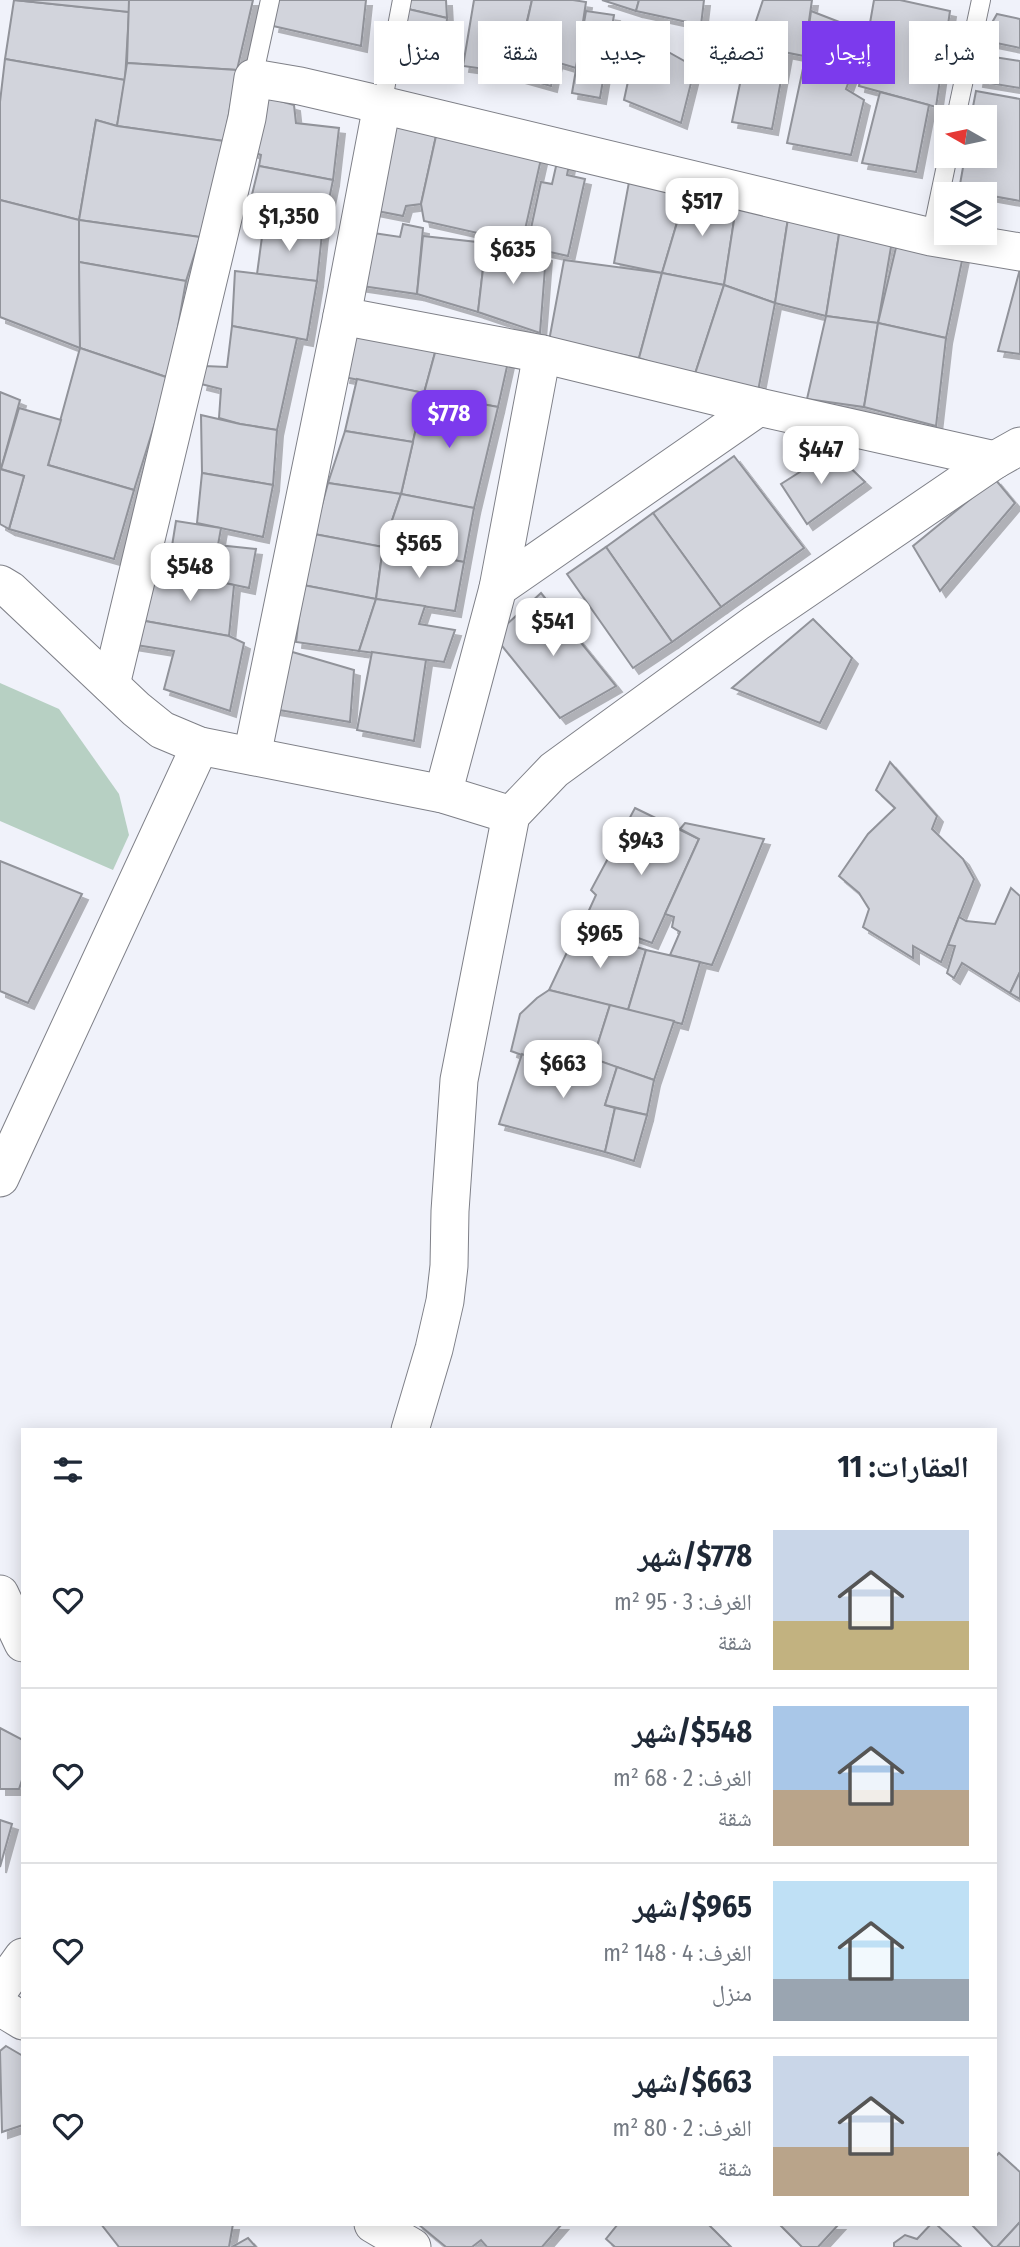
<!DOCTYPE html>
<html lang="ar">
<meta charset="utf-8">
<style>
:root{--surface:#fff;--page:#f6f6f7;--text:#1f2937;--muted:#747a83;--line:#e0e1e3;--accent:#7c3aed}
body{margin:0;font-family:"Fira Sans Condensed","Noto Naskh Arabic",sans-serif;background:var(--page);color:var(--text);direction:rtl;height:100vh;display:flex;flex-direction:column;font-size:26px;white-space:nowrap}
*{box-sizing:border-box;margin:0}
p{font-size:23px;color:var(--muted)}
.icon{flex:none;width:38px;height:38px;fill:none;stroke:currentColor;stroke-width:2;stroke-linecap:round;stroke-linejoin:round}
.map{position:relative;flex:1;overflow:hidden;direction:ltr}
.side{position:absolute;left:21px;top:1428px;width:976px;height:798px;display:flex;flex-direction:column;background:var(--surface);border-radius:0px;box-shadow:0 4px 18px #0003;direction:rtl}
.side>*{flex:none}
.hud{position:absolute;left:21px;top:21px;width:978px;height:63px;direction:rtl;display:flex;gap:14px}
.needle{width:46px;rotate:279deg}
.fabs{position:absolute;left:934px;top:105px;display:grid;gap:14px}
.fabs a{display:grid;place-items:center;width:63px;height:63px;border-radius:0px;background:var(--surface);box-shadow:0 4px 18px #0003;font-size:35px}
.price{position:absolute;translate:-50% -60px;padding:0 16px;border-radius:14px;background:#fff;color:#222;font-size:23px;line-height:46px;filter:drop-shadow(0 2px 4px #0008)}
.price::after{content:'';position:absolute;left:50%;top:42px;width:21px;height:16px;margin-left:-10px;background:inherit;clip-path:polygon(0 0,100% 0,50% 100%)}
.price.on{background:var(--accent);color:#fff}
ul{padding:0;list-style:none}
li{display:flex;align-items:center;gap:21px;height:175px;padding:0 28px}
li+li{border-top:2px solid var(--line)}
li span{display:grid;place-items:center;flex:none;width:196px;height:140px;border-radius:0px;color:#555}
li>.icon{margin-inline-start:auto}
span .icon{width:84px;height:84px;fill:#fffc;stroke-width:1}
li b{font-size:30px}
h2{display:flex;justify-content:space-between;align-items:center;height:84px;padding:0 28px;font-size:30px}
.tag{padding:0 24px;border-radius:0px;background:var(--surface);box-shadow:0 4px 18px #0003;font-size:24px;line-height:63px}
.tag.on{background:var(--accent);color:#fff}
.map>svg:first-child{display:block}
.green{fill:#b7d0c3}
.building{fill:#d2d4dc;stroke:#91939a;stroke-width:2;filter:url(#shadow)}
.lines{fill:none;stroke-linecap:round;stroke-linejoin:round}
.service-casing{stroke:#7f8088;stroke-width:20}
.minor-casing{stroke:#7f8088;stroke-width:39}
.service{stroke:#fff;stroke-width:18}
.minor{stroke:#fff;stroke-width:37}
</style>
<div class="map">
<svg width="1020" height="2247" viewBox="0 0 1020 2247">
<defs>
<filter id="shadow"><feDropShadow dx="6" dy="6" stdDeviation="0" flood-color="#0004"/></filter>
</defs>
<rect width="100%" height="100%" fill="#f0f2fa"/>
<path class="green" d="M 0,683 L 59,709 L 119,794 L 129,835 L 113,870 L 0,821 Z"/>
<g class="building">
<path d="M 14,0 L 129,12 L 125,80 L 5,59 Z"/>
<path d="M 14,0 L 129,0 L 129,12 Z"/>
<path d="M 129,0 L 253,0 L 237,70 L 127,63 Z"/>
<path d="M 278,0 L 366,0 L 361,46 L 273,26 Z"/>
<path d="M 410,0 L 446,0 L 447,18 L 408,9 Z"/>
<path d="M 474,0 L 532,0 L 517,63 L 497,59 L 492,70 L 463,66 Z"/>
<path d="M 532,0 L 573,0 L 586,2 L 576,68 L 556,62 L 551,86 L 519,77 L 519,58 Z"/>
<path d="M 602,0 L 639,0 L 636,11 Z"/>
<path d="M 639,0 L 704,0 L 701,25 L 636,11 Z"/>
<path d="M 763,0 L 812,0 L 804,56 L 748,45 Z"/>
<path d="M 874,0 L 900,0 L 950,11 L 936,107 L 859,86 Z"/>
<path d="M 408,9 L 447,18 L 444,62 L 401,54 Z"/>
<path d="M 586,11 L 614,15 L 600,98 L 572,93 Z"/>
<path d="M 811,11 L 847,25 L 843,53 L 856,62 L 846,89 L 864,100 L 851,155 L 787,143 L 804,64 Z"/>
<path d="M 997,14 L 1020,19 L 1020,48 L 982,40 Z"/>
<path d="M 638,35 L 695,67 L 681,123 L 624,100 Z"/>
<path d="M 748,45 L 786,53 L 772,129 L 732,122 Z"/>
<path d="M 981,55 L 1020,61 L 1020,88 L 977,81 Z"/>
<path d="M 5,59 L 125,80 L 117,126 L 96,120 L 79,220 L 0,200 L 0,102 Z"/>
<path d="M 127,63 L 237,70 L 224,141 L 117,126 Z"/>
<path d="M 976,91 L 1020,99 L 1020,201 L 959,190 L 965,156 L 985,156 L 985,117 L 971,117 Z"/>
<path d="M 880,92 L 929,105 L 916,172 L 862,163 Z"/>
<path d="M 259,95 L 294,105 L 296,123 L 339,128 L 333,180 L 259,166 L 261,155 L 247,150 Z"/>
<path d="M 96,120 L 117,126 L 224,141 L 200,237 L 79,220 Z"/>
<path d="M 386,120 L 438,127 L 421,204 L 406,206 L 403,216 L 367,209 Z"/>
<path d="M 438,127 L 543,150 L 522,243 L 424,221 L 421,204 Z"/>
<path d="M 557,162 L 569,165 L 567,175 L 585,179 L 568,256 L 527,247 L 541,182 L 552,184 Z"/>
<path d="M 259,166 L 333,180 L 322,234 L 246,219 Z"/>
<path d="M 629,182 L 687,189 L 662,273 L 614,263 Z"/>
<path d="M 687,189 L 737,201 L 724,285 L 662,273 Z"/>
<path d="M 0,200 L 79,220 L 80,348 L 0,317 Z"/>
<path d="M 737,201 L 789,212 L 775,303 L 724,285 Z"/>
<path d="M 789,212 L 840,228 L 826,316 L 775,303 Z"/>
<path d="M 79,220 L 200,237 L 186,281 L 79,262 Z"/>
<path d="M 264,222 L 322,234 L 317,281 L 257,274 Z"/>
<path d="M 403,224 L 423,228 L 417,294 L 355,285 L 366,232 L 400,237 Z"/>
<path d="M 840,228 L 892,241 L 878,323 L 826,316 Z"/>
<path d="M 899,235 L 964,251 L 946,338 L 878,323 Z"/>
<path d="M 423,236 L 486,243 L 478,312 L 417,294 Z"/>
<path d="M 486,243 L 546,255 L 540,333 L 478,312 Z"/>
<path d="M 564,260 L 662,273 L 639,358 L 549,341 Z"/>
<path d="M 79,262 L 186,281 L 169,378 L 80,348 Z"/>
<path d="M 1020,269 L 1020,354 L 998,351 Z"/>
<path d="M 235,271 L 317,281 L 307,340 L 232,326 Z"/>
<path d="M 662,273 L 724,285 L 694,377 L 639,358 Z"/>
<path d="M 724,285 L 775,303 L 758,391 L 694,377 Z"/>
<path d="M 826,316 L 878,323 L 864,407 L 807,399 Z"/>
<path d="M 354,321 L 439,338 L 424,393 L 344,377 Z"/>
<path d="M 878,323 L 946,338 L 936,426 L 864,407 Z"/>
<path d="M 232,326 L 297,338 L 277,430 L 240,424 L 219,418 L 221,389 L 201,384 L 205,366 L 227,367 Z"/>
<path d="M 439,338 L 510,353 L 498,407 L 424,393 Z"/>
<path d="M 80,348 L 169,378 L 134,490 L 48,465 Z"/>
<path d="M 357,379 L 424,393 L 413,442 L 345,431 Z"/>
<path d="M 0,392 L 20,400 L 1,469 L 0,469 Z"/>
<path d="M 424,393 L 498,407 L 474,508 L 401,494 Z"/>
<path d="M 19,408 L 61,420 L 48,465 L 134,490 L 114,559 L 9,529 L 24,476 L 1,469 Z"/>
<path d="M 201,415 L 240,424 L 277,430 L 273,485 L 202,473 Z"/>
<path d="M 345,431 L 413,442 L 401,494 L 328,483 Z"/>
<path d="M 833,451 L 865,482 L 807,524 L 781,484 Z"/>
<path d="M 734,456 L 804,548 L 721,607 L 653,513 Z"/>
<path d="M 0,469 L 24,476 L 9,529 L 0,524 Z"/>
<path d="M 202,473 L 273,485 L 263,537 L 197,523 Z"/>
<path d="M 995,479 L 1015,503 L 940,591 L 913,546 Z"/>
<path d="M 328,483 L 401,494 L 383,547 L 314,534 Z"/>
<path d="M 401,494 L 474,508 L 464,562 L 383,547 Z"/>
<path d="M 653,513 L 721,607 L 672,642 L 606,547 Z"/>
<path d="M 176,521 L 221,528 L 218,545 L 256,549 L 249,588 L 168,571 Z"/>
<path d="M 314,534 L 383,547 L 376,599 L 303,585 Z"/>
<path d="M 383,547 L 464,562 L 455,611 L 376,599 Z"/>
<path d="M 606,547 L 672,642 L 633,668 L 567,574 Z"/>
<path d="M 155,568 L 234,585 L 229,636 L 145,621 Z"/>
<path d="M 303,585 L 376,599 L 359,651 L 296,642 Z"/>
<path d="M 541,593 L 616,686 L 560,718 L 494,636 Z"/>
<path d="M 376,599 L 425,606 L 419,624 L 455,630 L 444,662 L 359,651 Z"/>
<path d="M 813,619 L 852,658 L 820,723 L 732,688 Z"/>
<path d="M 145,621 L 229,636 L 244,643 L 230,711 L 164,689 L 174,651 L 130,644 Z"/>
<path d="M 289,651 L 354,670 L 350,722 L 273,709 Z"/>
<path d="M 372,652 L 426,660 L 414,741 L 357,730 Z"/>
<path d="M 890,762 L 937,816 L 932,829 L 963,859 L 974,879 L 941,962 L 913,946 L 913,958 L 863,927 L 869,909 L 859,893 L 839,876 L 868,834 L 895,808 L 876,790 Z"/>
<path d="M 635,808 L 699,839 L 652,943 L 585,919 L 596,895 L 591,890 Z"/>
<path d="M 685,823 L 764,839 L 712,965 L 670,955 L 680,932 L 672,927 L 674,917 L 665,914 L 699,839 L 680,829 Z"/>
<path d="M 0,861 L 82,894 L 28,1003 L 0,991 Z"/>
<path d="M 1011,888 L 1020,896 L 1020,972 L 1010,993 L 962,963 L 954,978 L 947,973 L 955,946 L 948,945 L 959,917 L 966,921 L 995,924 Z"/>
<path d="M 578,929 L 646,950 L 628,1010 L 549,990 Z"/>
<path d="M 646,950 L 700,962 L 682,1024 L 628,1010 Z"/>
<path d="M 1020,972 L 1020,999 L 1010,993 Z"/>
<path d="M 549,990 L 610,1005 L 593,1059 L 567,1049 L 560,1069 L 511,1051 L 520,1014 L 537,998 Z"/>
<path d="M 610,1005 L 674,1021 L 654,1080 L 593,1059 Z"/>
<path d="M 567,1049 L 617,1067 L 605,1105 L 615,1108 L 605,1152 L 499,1124 L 522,1054 L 560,1069 Z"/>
<path d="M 617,1067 L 654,1080 L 647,1115 L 605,1105 Z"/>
<path d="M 615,1108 L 647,1115 L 634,1161 L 605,1152 Z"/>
<path d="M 0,1728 L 23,1740 L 23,1777 L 19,1789 L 0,1789 Z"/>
<path d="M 0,1820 L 12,1824 L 0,1867 Z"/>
<path d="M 6,2046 L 23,2056 L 23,2125 L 2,2132 L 0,2051 Z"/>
<path d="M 999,2153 L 1020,2172 L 1020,2222 L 997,2247 L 993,2247 L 971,2224 L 996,2224 L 996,2156 Z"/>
<path d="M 1020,2222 L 1020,2247 L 997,2247 Z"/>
<path d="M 101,2224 L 233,2224 L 229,2247 L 119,2247 Z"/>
<path d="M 418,2224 L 562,2224 L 542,2247 L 487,2247 L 481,2240 L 472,2247 L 446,2247 Z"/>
<path d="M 618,2224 L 708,2224 L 731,2247 L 615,2247 L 606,2239 Z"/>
<path d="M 779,2224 L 839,2224 L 818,2247 L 802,2247 Z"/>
<path d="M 931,2224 L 936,2224 L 961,2247 L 894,2247 L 894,2243 L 905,2235 L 917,2239 Z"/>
<path d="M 248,2238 L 256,2247 L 232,2247 Z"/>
</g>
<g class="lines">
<defs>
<g id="service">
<path d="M 253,78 L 270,0"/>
<path d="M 382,105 L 402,0"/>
<path d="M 956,117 L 981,0"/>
<path d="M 931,237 L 948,156"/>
</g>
<g id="minor">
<path d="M 342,316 L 542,354 L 759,407"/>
<path d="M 0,584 L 10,590 L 136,709 L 162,730 L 200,746 L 443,794 L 511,815"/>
<path d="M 498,588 L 542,354"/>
<path d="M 111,685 L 247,118 L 253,78 L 300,86 L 382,105 L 931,237 L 1020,252"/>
<path d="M 252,756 L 342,316 L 382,105"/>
<path d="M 443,794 L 498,588 L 759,407 L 995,460"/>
<path d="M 0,1178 L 200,746"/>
<path d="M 410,1430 L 434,1349 L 445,1301 L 449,1266 L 450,1211 L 459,1080 L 511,815 L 554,770 L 591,743 L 756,623 L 995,460 L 1020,446"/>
<path d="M 0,1594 L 23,1643"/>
<path d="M 0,1989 L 23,1957"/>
<path d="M 0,2007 L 23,2021"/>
<path d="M 373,2224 L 412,2247"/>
</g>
</defs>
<use href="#service" class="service-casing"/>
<use href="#minor" class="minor-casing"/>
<use href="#service" class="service"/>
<use href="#minor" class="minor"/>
</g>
</svg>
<div class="fabs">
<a><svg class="needle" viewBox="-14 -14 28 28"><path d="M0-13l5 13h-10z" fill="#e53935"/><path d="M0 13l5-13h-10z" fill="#747a83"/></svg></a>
<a><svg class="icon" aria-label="layers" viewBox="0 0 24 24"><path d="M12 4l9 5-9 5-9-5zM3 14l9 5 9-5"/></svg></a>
</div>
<b class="price" style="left:702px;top:238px">$517</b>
<b class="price" style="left:289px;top:253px">$1,350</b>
<b class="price" style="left:513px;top:286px">$635</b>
<b class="price on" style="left:449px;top:450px">$778</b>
<b class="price" style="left:821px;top:486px">$447</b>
<b class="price" style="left:419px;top:580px">$565</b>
<b class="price" style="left:190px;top:603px">$548</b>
<b class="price" style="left:553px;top:658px">$541</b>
<b class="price" style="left:641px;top:877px">$943</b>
<b class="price" style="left:600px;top:970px">$965</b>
<b class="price" style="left:563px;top:1100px">$663</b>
<div class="hud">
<a class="tag">شراء</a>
<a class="tag on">إيجار</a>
<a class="tag">تصفية</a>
<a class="tag">جديد</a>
<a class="tag">شقة</a>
<a class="tag">منزل</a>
</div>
<section class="side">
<h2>العقارات: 11<svg class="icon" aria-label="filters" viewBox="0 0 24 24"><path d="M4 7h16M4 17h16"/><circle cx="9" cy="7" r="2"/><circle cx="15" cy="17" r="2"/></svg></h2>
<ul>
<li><span style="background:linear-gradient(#c9d6e8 65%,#c2b280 0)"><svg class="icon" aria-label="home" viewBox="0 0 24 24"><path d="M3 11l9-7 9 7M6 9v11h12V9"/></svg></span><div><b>$778/شهر</b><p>الغرف: 3 · 95 m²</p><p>شقة</p></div><svg class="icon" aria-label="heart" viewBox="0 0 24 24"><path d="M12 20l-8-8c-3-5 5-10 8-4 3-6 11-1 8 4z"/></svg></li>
<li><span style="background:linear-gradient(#a9c7e8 60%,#b9a48a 0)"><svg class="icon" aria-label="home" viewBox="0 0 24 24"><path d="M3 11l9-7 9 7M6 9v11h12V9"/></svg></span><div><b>$548/شهر</b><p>الغرف: 2 · 68 m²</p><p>شقة</p></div><svg class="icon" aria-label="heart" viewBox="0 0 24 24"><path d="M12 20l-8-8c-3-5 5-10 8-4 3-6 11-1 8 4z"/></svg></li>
<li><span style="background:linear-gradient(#bfe0f5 70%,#9aa5b1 0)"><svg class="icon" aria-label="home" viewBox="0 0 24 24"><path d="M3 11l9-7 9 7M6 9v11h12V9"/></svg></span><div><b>$965/شهر</b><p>الغرف: 4 · 148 m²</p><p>منزل</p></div><svg class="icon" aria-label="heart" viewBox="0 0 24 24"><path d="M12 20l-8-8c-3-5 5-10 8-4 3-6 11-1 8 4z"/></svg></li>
<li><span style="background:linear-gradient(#c9d6e8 65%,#b9a48a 0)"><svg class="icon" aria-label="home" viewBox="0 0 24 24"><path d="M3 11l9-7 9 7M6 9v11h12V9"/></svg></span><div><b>$663/شهر</b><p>الغرف: 2 · 80 m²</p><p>شقة</p></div><svg class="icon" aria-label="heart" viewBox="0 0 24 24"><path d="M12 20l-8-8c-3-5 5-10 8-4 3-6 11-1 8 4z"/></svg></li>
</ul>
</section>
</div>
